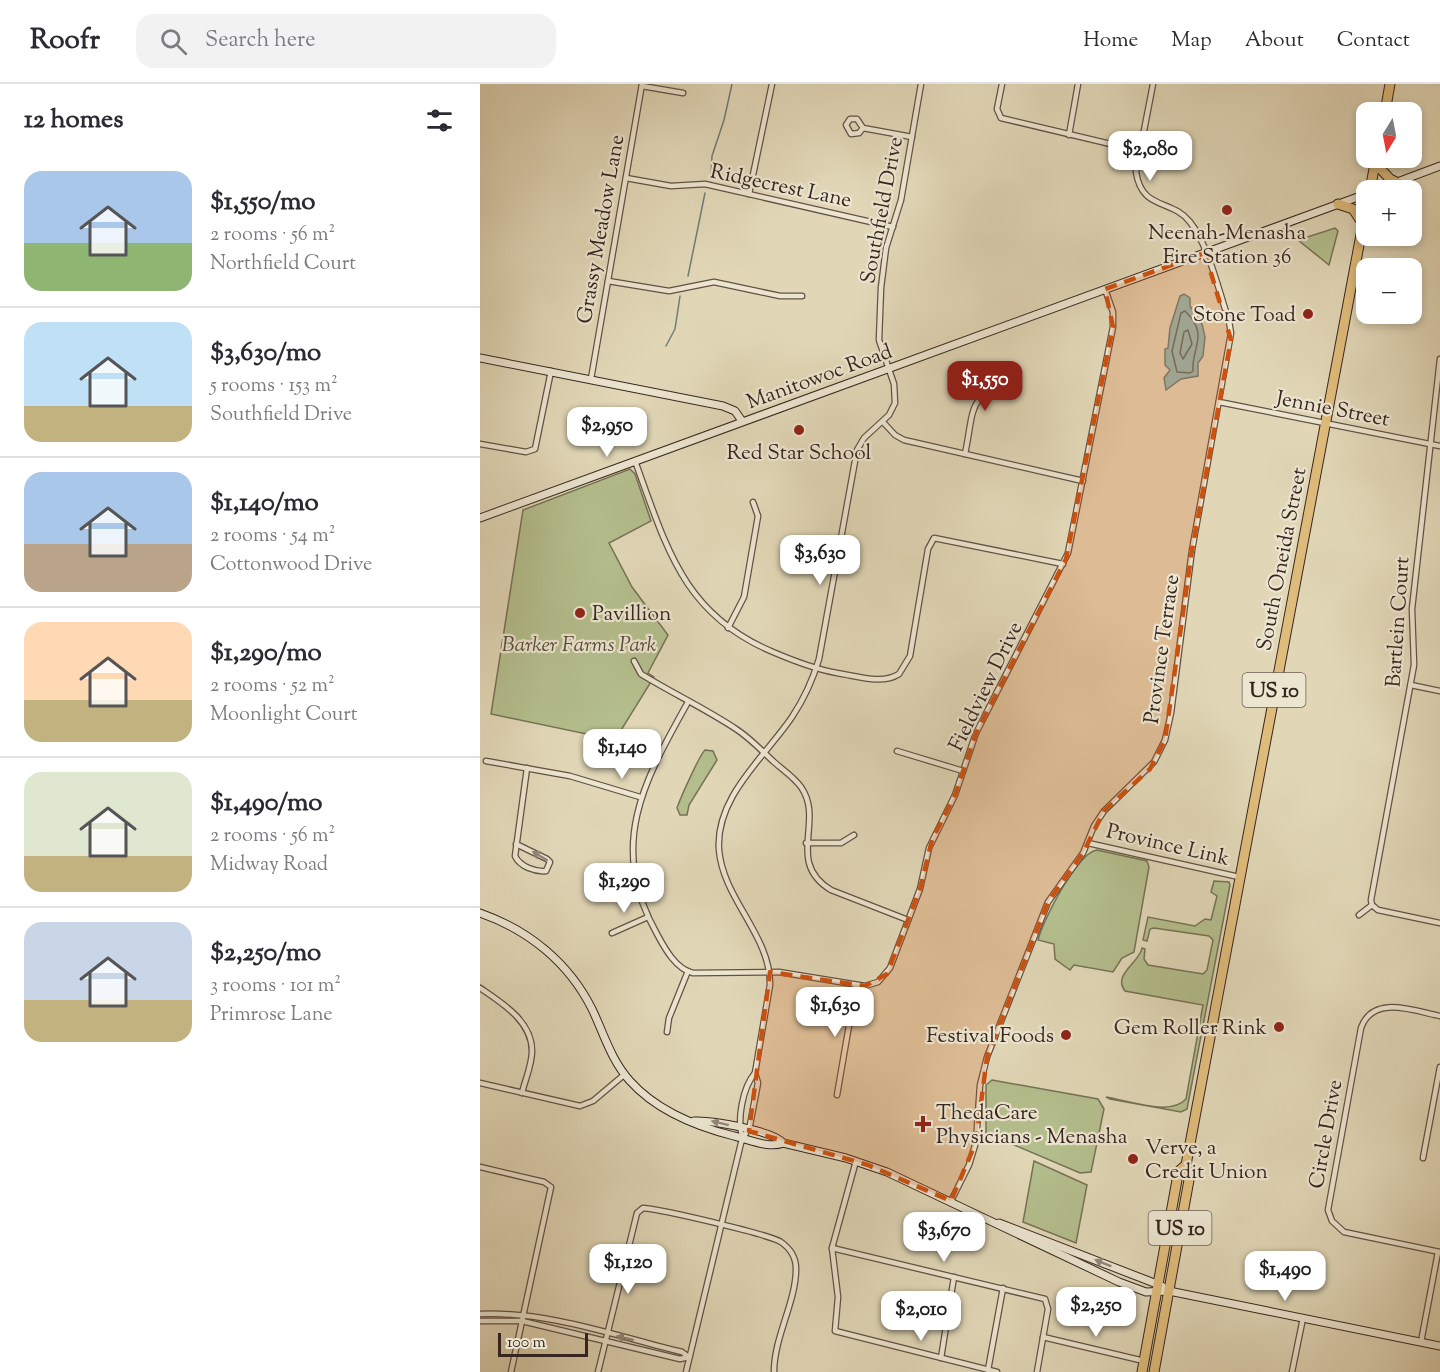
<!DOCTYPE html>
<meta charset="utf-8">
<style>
:root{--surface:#fff;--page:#f2f2f3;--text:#2b2b33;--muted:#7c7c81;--line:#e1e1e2;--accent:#8f2418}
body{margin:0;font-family:"Sorts Mill Goudy",serif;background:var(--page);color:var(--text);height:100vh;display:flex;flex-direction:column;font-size:22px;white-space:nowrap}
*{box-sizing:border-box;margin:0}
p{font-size:20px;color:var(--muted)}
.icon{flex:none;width:33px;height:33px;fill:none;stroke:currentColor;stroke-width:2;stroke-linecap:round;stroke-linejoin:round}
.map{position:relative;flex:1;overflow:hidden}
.panel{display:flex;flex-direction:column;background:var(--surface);width:480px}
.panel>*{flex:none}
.needle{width:39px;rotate:190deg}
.tools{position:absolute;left:876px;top:18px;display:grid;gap:12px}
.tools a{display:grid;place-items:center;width:66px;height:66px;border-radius:12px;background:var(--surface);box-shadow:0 3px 9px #0003;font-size:30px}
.scale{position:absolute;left:18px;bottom:15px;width:90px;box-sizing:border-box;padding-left:6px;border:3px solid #37261f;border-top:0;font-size:16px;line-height:21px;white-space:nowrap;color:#37261f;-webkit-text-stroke:4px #ece5d0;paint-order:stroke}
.price{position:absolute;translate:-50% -51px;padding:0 14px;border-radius:12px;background:#fff;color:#222;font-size:20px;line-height:39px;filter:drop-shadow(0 2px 3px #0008)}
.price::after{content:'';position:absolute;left:50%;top:36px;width:18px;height:14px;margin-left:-9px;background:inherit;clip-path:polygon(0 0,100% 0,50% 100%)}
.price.current{background:var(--accent);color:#fff}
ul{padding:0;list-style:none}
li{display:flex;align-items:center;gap:18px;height:150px;padding:0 24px}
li+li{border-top:2px solid var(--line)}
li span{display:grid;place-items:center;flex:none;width:168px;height:120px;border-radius:18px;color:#555}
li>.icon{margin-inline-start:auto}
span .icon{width:72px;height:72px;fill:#fffc;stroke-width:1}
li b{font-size:26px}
h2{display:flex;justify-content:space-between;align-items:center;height:72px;padding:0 24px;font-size:26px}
header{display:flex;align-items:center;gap:36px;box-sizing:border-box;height:84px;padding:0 30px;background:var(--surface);border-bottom:2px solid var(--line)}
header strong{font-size:28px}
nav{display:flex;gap:33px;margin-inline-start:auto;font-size:21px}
.search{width:420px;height:54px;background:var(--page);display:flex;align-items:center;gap:15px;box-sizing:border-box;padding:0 21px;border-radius:18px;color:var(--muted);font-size:22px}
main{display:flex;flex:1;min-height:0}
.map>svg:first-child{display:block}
.green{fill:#b4be8d;stroke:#767256;stroke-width:1.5}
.water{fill:#94b9b1;stroke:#6f7e77;stroke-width:1.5}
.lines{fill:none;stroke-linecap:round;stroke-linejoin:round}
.shore{stroke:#667068;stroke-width:1.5}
.stream{stroke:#6f7e77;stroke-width:1.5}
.street-casing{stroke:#625245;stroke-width:7}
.secondary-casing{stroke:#37261f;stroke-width:9}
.highway-casing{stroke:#37261f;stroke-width:11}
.street{stroke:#ece5d0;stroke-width:4.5}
.secondary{stroke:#ece5d0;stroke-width:7}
.highway{stroke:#e0bc7c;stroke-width:9}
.oneway{fill:#928678}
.marked{fill:#cd510f;fill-opacity:0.2;stroke:#cd510f;stroke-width:4.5;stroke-dasharray:12 8;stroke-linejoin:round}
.poi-dot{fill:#8f2418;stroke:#ece5d0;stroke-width:2}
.labels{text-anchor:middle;stroke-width:4.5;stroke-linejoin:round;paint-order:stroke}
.shield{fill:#ece5d0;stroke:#6d5f54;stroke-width:1.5}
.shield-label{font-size:20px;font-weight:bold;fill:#37261f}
.street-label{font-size:21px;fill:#37261f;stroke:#ece5d0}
.poi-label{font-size:21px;fill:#37261f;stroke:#ece5d0;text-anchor:end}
.park-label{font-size:21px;font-style:italic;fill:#564c3a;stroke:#ece5d0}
</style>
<header>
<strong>Roofr</strong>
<div class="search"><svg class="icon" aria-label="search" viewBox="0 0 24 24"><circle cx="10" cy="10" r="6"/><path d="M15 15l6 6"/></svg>Search here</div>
<nav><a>Home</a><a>Map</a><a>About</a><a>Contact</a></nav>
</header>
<main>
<section class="panel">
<h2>12 homes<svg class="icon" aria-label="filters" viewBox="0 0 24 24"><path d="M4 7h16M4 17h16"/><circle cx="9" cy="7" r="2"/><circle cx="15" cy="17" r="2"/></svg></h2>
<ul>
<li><span style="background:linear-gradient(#a9c7e8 60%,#8fb573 0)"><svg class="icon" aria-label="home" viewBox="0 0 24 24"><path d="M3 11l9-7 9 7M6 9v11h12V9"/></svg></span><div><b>$1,550/mo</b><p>2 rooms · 56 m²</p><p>Northfield Court</p></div></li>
<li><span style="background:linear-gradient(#bfe0f5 70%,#c2b280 0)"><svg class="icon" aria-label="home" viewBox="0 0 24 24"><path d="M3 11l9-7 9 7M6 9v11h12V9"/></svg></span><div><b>$3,630/mo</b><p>5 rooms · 153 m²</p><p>Southfield Drive</p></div></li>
<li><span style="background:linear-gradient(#a9c7e8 60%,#b9a48a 0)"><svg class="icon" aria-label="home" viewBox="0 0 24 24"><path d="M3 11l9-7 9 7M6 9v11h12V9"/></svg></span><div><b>$1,140/mo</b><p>2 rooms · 54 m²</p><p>Cottonwood Drive</p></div></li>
<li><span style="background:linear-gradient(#ffd9b3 65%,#c2b280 0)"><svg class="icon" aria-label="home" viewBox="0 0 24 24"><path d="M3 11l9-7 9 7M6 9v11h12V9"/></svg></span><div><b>$1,290/mo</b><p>2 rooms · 52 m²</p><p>Moonlight Court</p></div></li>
<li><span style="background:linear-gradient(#dfe7d0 70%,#c2b280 0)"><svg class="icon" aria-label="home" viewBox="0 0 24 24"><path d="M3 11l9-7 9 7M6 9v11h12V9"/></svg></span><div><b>$1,490/mo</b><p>2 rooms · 56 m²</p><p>Midway Road</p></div></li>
<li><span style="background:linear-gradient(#c9d6e8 65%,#c2b280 0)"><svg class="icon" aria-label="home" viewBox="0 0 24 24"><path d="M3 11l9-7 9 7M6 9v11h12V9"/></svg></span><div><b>$2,250/mo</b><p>3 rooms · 101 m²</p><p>Primrose Lane</p></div></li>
</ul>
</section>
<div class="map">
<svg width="960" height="1288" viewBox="0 0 960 1288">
<rect width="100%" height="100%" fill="#e1d7b7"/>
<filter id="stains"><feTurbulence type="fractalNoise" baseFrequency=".00333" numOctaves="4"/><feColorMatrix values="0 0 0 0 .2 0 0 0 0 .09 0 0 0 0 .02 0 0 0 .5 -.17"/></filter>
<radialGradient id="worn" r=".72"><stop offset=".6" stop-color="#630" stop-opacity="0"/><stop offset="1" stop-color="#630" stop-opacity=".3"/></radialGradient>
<g class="green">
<path d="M 855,144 L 858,147 L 849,181 L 818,156 Z"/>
<path d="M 150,385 L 155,390 L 171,437 L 129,459 L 152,503 L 188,551 L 168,589 L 174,593 L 135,656 L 11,630 L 43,426 Z"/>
<path d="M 225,666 L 233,667 L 237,676 L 209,721 L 207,731 L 200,731 L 197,724 C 200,715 220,670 225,666 Z"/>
<path d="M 617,766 L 667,777 L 669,783 L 654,868 L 642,874 L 633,888 L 594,881 L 590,886 L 575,875 L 574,860 L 558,856 C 563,836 597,769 617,766 Z"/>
<path d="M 734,797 L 749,798 L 750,801 L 707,1025 L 701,1028 L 630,1015 L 626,1013 C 647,1016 690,1033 706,1015 L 723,921 L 645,907 C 632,891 660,878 662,864 L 665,865 L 664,875 L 668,881 L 723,890 L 727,886 L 733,856 L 729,852 L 674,844 L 670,845 L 667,857 L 663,856 L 668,833 L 715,842 L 725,835 L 731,836 L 737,812 L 731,808 Z"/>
<path d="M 512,996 L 618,1015 L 624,1025 L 611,1088 L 600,1089 L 506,1049 L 506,1001 Z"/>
<path d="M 554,1077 L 607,1101 L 596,1159 L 543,1138 Z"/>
</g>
<path class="water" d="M 704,210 L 710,214 L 710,222 L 722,240 L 725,253 L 723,272 L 718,279 L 718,292 L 701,295 L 686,306 L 684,294 L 690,286 L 685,281 L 685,265 L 688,264 L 690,244 L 700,212 Z"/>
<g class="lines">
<g class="shore">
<path d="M 705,227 C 730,251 711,264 713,287 L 710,289 L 697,288 L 692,267 L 701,229 Z"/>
<path d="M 708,246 L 712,260 L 703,275 L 700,269 L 704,248 Z"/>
</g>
<g class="stream">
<path d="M 231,92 L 232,72 L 244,36 L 252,0"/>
<path d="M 208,192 L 225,109"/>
<path d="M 186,262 L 195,245 L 200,212"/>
</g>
<defs>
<g id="street">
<path d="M 522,0 L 517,25 L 521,34 L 660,67"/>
<path d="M 162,2 L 203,9"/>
<path d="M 383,44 L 379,49 L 371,50 L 366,41 L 370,35 L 377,35 L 383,44 L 432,53"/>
<path d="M 589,51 L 598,0"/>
<path d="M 146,94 L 191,102 L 225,100 L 413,143"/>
<path d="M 269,110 L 292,0"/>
<path d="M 128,197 L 189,207 L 234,198 L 300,212 L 322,212"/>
<path d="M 111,295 L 162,0"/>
<path d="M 739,318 L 960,362"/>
<path d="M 403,338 L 415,351 L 424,356 L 603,397"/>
<path d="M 0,360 L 46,368 L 55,365 L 71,287"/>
<path d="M 485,370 C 495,322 486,313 536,295"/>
<path d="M 155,377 C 186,461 202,530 293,568 C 314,577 334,585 357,589 C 377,592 402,601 419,590 L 430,572 L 448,465 L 454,454 L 583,480"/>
<path d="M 248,544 L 264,513 L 278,432 L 273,418"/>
<path d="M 154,577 L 161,590 C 192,609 226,625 256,645 C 270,654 282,667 294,678 C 303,686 314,693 321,703 C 345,737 305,778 351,806 L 428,836"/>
<path d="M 931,601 L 960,607"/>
<path d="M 208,618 C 164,697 127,761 177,850 C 185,865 196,885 213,889 L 299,888 L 385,902 L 398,898 L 410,884 L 440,805 L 449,764 L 475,711 L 496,649 L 588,469 L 633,243 L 633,228 L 625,205"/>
<path d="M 417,667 L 483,687"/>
<path d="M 6,677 L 90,692 L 160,713"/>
<path d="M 326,759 L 361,759 L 374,751"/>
<path d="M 608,759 L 759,793"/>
<path d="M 36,760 L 67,775 L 70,778 L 66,787 C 56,788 40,783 35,772 L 47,684"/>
<path d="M 892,821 L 891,816 L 934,581 L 932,525 L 960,275"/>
<path d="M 892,821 L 898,826 L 960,839"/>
<path d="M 879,831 L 892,821"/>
<path d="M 132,849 L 168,833"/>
<path d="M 0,904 C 22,919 52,937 52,967 C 52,981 45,996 42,1009"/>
<path d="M 960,932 C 934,927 893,910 881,944 L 848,1126 L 852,1137 L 864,1148 L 960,1168"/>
<path d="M 187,948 L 189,934 L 208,887"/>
<path d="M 0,999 L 100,1022 L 113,1017 L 145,990"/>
<path d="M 357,1011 L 376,901"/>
<path d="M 263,1054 C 256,1037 263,1003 275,989"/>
<path d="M 943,1074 L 960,983"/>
<path d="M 376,1077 L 352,1164 L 358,1213 L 355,1247 L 517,1288"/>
<path d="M 0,1083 L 64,1098 L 71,1103 L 31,1288"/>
<path d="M 471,1117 L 489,1081 L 496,1058 L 500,1001 L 507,973 L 568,818 L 603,769 L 614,742 L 624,727 L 674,678 L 685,656 L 691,629 L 712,466 L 751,249 L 749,237 C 739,208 729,162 710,138 C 691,114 662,127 656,88 L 673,0"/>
<path d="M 352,1164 L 565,1215 L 568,1225 L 557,1288"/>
<path d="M 0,1230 C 68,1227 136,1252 202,1268 L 209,1273"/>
<path d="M 0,1237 L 42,1237 L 200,1275 L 209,1273"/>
<path d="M 563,1253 L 664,1277"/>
<path d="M 941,1258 L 958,1168"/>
<path d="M 461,1274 L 474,1193"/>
<path d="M 508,1286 L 523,1204"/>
<path d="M 118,1288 L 157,1129 L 163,1124 C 180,1125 288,1150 301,1158 C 311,1165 316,1173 316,1185 C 316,1218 294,1253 294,1288"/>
<path d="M 206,1288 L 261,1059 L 270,1041 L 278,999 L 275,989 L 290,901 C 291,852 243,815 239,766 C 235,713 285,673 312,633 C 324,615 333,595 339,575 L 377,366 L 384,354 L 409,331 L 415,319 L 414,300 L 399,256 L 401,204 L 406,164 L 421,116 L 441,0"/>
<path d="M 812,1288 L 823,1234"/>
</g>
<g id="secondary">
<path d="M 896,106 L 960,82"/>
<path d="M 0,274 L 243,322 L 255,327 L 262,337"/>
<path d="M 0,434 L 886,110"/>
<path d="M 0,829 C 49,846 89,879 112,925 C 124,950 131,976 150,997 C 176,1026 218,1043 254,1052 C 268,1055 289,1065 303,1059 L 366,1074 L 407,1088 L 639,1198 L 666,1208 L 689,1207 L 960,1262"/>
<path d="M 214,1037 C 231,1036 294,1047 303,1059"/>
<path d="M 519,1139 L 682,1202"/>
</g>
<g id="highway">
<path d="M 905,28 L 910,0"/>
<path d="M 895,79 L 910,95 L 918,99"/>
<path d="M 890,106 L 896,74"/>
<path d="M 858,120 L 873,125 L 883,140"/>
<path d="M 662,1288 L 697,1096 L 699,1087 L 706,1081"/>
<path d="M 674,1288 L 709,1096 L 706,1081 L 886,124"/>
</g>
</defs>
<use href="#street" class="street-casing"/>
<use href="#secondary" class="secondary-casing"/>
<use href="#highway" class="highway-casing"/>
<use href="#street" class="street"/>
<use href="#secondary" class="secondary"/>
<use href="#highway" class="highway"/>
</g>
<defs><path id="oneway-solid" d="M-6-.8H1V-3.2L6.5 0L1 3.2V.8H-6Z" transform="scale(1.5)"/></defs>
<g class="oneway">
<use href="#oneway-solid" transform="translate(60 772) rotate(-149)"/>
<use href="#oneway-solid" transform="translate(240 1039) rotate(-166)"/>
<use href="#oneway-solid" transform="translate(623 1179) rotate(-158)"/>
<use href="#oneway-solid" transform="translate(145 1254) rotate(-166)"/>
</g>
<path class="marked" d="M 725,169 L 751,256 L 712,466 L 685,656 L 670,685 L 624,727 L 603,769 L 568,818 L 507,973 L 496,1058 L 471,1117 L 388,1081 L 269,1047 L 290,888 L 385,902 L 407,890 L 440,805 L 452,756 L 475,711 L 496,649 L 586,475 L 633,243 L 625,205 Z"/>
<g class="poi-dot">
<circle cx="747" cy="126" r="6"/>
<circle cx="828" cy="230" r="6"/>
<circle cx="319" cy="346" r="6"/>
<circle cx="100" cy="529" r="6"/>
<circle cx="799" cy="943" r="6"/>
<circle cx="586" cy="951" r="6"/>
<path d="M440 1031h6v6h6v6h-6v6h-6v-6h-6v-6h6z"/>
<circle cx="653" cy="1075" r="6"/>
</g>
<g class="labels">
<g class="shield">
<rect x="762.5" y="589" width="63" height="34" rx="4.5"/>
<rect x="668.5" y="1127" width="63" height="34" rx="4.5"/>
</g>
<g class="shield-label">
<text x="794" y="613">US 10</text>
<text x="700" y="1151">US 10</text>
</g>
<g class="street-label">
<text transform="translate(301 101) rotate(12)" y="7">Ridgecrest Lane</text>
<text transform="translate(401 126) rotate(-79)" y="7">Southfield Drive</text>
<text transform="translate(120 145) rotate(-80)" y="7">Grassy Meadow Lane</text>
<text transform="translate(339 292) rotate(-20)" y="7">Manitowoc Road</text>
<text transform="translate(853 324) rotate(11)" y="7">Jennie Street</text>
<text transform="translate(801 475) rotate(-79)" y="7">South Oneida Street</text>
<text transform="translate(917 538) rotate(-86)" y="7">Bartlein Court</text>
<text transform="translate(681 565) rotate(-82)" y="7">Province Terrace</text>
<text transform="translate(505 602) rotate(-64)" y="7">Fieldview Drive</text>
<text transform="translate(688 760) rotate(13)" y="7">Province Link</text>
<text transform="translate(845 1050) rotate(-80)" y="7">Circle Drive</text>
</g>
<g class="poi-label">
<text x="747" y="155" text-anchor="middle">Neenah-Menasha<tspan x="747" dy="24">Fire Station 36</tspan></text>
<text x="816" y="237">Stone Toad</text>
<text x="319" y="375" text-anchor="middle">Red Star School</text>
<text x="112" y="536" text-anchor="start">Pavillion</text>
<text x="787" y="950">Gem Roller Rink</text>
<text x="574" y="958">Festival Foods</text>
<text x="456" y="1035" text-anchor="start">ThedaCare<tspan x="456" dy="24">Physicians - Menasha</tspan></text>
<text x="665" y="1070" text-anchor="start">Verve, a<tspan x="665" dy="24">Credit Union</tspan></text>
</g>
<g class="park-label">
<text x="99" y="567">Barker Farms Park</text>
</g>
</g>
<rect width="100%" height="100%" filter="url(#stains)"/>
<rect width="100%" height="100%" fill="url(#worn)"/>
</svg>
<div class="tools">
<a><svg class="needle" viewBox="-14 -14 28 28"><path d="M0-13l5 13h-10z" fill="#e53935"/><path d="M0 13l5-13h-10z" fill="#7c7c81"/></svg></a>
<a>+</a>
<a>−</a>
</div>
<div class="scale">100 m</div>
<b class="price" style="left:670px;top:98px">$2,080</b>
<b class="price current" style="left:505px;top:328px">$1,550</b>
<b class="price" style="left:127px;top:374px">$2,950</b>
<b class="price" style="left:340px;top:502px">$3,630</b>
<b class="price" style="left:142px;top:696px">$1,140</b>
<b class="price" style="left:144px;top:830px">$1,290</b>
<b class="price" style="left:355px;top:954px">$1,630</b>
<b class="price" style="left:464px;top:1179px">$3,670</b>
<b class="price" style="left:148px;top:1211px">$1,120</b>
<b class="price" style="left:805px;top:1218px">$1,490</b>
<b class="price" style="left:616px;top:1254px">$2,250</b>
<b class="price" style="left:441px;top:1258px">$2,010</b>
</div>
</main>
